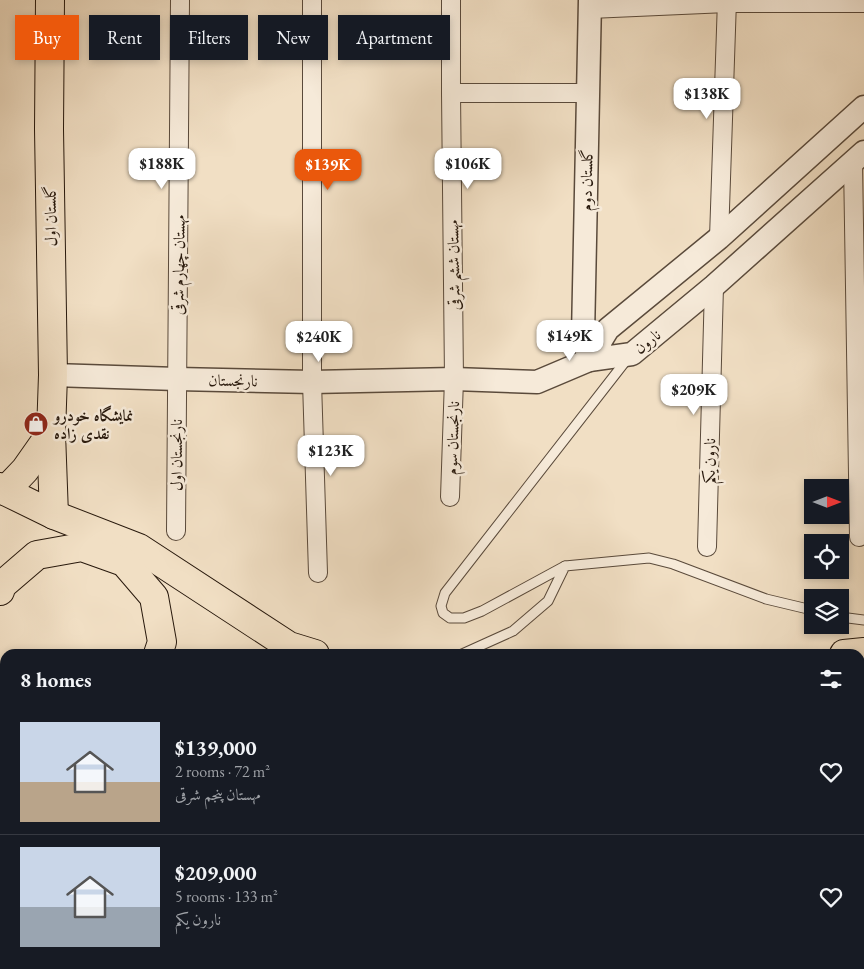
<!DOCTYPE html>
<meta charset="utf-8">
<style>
:root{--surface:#171b24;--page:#20242c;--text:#f1f3f6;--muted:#9ea1a6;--line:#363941;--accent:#ea580c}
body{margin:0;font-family:"EB Garamond",Amiri,serif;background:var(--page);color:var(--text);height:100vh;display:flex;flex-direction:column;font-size:19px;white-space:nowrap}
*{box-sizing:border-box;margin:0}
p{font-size:16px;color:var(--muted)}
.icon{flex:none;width:28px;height:28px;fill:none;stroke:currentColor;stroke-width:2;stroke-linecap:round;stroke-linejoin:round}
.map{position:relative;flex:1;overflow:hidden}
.details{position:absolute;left:0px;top:649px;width:865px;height:321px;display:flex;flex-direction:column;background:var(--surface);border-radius:15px 15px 0 0;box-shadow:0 2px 8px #0003}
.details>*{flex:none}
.hud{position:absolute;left:15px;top:15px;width:500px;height:45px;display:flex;gap:10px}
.needle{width:32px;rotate:90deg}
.tools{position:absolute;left:804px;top:479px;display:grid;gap:10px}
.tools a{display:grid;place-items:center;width:45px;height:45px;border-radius:0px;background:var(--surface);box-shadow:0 2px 8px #0003;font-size:25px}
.price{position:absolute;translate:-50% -42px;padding:0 11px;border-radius:10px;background:#fff;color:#222;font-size:16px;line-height:32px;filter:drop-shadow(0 1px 2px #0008)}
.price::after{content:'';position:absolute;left:50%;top:30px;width:15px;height:11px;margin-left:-8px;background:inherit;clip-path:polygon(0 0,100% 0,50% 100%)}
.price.current{background:var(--accent);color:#fff}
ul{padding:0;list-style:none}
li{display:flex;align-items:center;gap:15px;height:125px;padding:0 20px}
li+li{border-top:1px solid var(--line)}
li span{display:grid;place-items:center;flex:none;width:140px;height:100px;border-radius:0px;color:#555}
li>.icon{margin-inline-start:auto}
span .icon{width:60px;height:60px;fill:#fffc;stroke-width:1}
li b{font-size:21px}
h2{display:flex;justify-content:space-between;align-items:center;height:60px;padding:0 20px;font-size:21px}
.tag{padding:0 18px;border-radius:0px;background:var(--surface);box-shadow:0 2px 8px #0003;font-size:18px;line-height:45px}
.tag.current{background:var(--accent);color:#fff}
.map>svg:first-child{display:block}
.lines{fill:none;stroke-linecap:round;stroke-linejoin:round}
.service-casing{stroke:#5a4a3b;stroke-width:11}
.minor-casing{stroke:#5a4a3b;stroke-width:20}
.tertiary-casing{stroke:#5a4a3b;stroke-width:25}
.primary-casing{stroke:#28190d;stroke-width:30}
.trunk-casing{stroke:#28190d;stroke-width:30}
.service{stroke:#f6ead9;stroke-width:9}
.minor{stroke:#f6ead9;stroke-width:18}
.tertiary{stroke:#f6ead9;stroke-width:22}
.primary{stroke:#f1dfc4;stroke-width:28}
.trunk{stroke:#f1dfc4;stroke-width:28}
.labels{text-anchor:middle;stroke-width:5;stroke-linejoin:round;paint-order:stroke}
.street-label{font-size:16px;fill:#28190d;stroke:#f6ead9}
.poi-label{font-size:16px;font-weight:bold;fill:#28190d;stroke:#f6ead9;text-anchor:start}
</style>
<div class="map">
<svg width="864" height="969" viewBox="0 0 864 969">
<rect width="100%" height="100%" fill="#f1dfc4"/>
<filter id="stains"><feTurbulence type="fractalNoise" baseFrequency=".004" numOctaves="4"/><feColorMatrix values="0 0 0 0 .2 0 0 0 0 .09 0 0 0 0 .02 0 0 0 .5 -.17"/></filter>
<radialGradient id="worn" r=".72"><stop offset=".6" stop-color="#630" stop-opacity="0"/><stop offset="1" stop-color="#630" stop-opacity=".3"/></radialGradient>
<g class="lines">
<defs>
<g id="service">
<path d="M 565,566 L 482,611 L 464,618 L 450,618 L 443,613 L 441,606 L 445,593 L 628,358"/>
<path d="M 840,617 L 864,620"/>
<path d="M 462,654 L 513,631 L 548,601 L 565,566 L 649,558 L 673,564 L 766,599 L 812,610"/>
</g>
<g id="minor">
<path d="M 312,0 L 312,382 L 318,573"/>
<path d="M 590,9 L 727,3 L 864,3"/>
<path d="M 451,93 L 588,93"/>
<path d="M 853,162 L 859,537"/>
<path d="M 719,238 L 727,0"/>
<path d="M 450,497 L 454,379 L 451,93 L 451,0"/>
<path d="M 176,531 L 180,0"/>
<path d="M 707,547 L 714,286"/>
</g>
<g id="tertiary">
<path d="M 864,107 L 719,238 L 608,329 L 589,360 L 632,354 L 714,286 L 864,152"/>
<path d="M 53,375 L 177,379 L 312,382 L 454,379 L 537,382 L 589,360 L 583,336 L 590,0"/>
</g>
<g id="primary">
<path d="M 50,0 L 49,129 L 53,375 L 51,433 L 54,515"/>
<path d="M 5,491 L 25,470 L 51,433"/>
<path d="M 0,698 L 5,711"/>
<path d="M 0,822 L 5,836"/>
<path d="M 55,965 L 57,969"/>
<path d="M 97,965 L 98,969"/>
</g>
<g id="trunk">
<path d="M 0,487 L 5,491 L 54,515 L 139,548 L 289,646 L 315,654"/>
<path d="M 0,591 L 2,585 L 37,555 L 82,547 L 124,562 L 154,597 L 162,642 L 158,654"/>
<path d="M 844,654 L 864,652"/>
<path d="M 860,719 L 864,719"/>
<path d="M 0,740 L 5,739"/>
<path d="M 0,810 L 5,810"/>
<path d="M 138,965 L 143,969"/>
<path d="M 20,969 L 23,965"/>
<path d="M 225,969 L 230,965"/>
<path d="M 270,969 L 273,965"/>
</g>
</defs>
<use href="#service" class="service-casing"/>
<use href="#minor" class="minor-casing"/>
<use href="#tertiary" class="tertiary-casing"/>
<use href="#primary" class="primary-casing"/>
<use href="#trunk" class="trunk-casing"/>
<use href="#service" class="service"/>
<use href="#minor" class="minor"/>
<use href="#tertiary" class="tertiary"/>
<use href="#primary" class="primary"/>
<use href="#trunk" class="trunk"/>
</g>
<defs>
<symbol id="shop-disc" viewBox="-11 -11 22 22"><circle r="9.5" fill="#8f2418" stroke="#f6ead9"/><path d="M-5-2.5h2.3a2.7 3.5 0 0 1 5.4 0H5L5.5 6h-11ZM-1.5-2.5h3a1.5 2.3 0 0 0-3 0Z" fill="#fff"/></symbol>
</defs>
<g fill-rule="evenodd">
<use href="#shop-disc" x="22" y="410" width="28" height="28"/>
</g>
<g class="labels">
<g class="street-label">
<text transform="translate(586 180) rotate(-89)" y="6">گلستان دوم</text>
<text transform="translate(50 216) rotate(-91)" y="6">گلستان اول</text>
<text transform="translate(178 265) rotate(-89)" y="6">مهستان چهارم شرقی</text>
<text transform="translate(453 265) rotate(-91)" y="6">مهستان ششم شرقی</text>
<text transform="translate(647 341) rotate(-38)" y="6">نارون</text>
<text transform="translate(233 380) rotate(1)" y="6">نارنجستان</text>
<text transform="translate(452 438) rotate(-88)" y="6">نارنجستان سوم</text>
<text transform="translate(176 455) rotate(-90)" y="6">نارنجستان اول</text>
<text transform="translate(709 461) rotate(-89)" y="6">نارون یکم</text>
</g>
<g class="poi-label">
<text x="54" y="421">نمایشگاه خودرو<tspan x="54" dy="18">نقدی زاده</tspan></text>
</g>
</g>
<rect width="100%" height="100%" filter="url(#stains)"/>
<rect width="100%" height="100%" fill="url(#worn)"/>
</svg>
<div class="tools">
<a><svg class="needle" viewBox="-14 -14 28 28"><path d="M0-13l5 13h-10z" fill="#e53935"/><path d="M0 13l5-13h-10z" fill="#9ea1a6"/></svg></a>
<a><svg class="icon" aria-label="locate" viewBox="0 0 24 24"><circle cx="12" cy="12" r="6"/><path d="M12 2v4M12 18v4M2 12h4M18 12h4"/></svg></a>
<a><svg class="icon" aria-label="layers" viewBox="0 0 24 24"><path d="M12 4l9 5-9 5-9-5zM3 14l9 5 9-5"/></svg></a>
</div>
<b class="price" style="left:707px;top:120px">$138K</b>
<b class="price" style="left:162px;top:190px">$188K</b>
<b class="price" style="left:468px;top:190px">$106K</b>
<b class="price current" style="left:328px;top:191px">$139K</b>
<b class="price" style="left:570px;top:362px">$149K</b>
<b class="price" style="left:319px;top:363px">$240K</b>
<b class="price" style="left:694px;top:416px">$209K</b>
<b class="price" style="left:331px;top:477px">$123K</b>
<div class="hud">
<a class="tag current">Buy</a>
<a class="tag">Rent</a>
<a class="tag">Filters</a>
<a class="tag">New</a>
<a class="tag">Apartment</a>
</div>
<section class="details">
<h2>8 homes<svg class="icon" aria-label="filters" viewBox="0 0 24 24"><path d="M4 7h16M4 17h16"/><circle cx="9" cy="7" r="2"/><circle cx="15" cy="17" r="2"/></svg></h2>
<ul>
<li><span style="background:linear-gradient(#c9d6e8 60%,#b9a48a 0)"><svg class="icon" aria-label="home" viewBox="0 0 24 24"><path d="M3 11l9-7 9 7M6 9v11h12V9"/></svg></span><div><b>$139,000</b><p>2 rooms · 72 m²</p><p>مهستان پنجم شرقی</p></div><svg class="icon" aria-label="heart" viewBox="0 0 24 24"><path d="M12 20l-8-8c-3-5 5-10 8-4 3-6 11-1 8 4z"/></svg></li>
<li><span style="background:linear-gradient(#c9d6e8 60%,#9aa5b1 0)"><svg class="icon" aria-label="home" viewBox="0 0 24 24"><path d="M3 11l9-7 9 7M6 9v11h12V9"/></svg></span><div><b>$209,000</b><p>5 rooms · 133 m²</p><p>نارون یکم</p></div><svg class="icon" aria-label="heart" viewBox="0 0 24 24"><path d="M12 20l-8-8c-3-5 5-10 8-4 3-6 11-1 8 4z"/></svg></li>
</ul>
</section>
</div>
